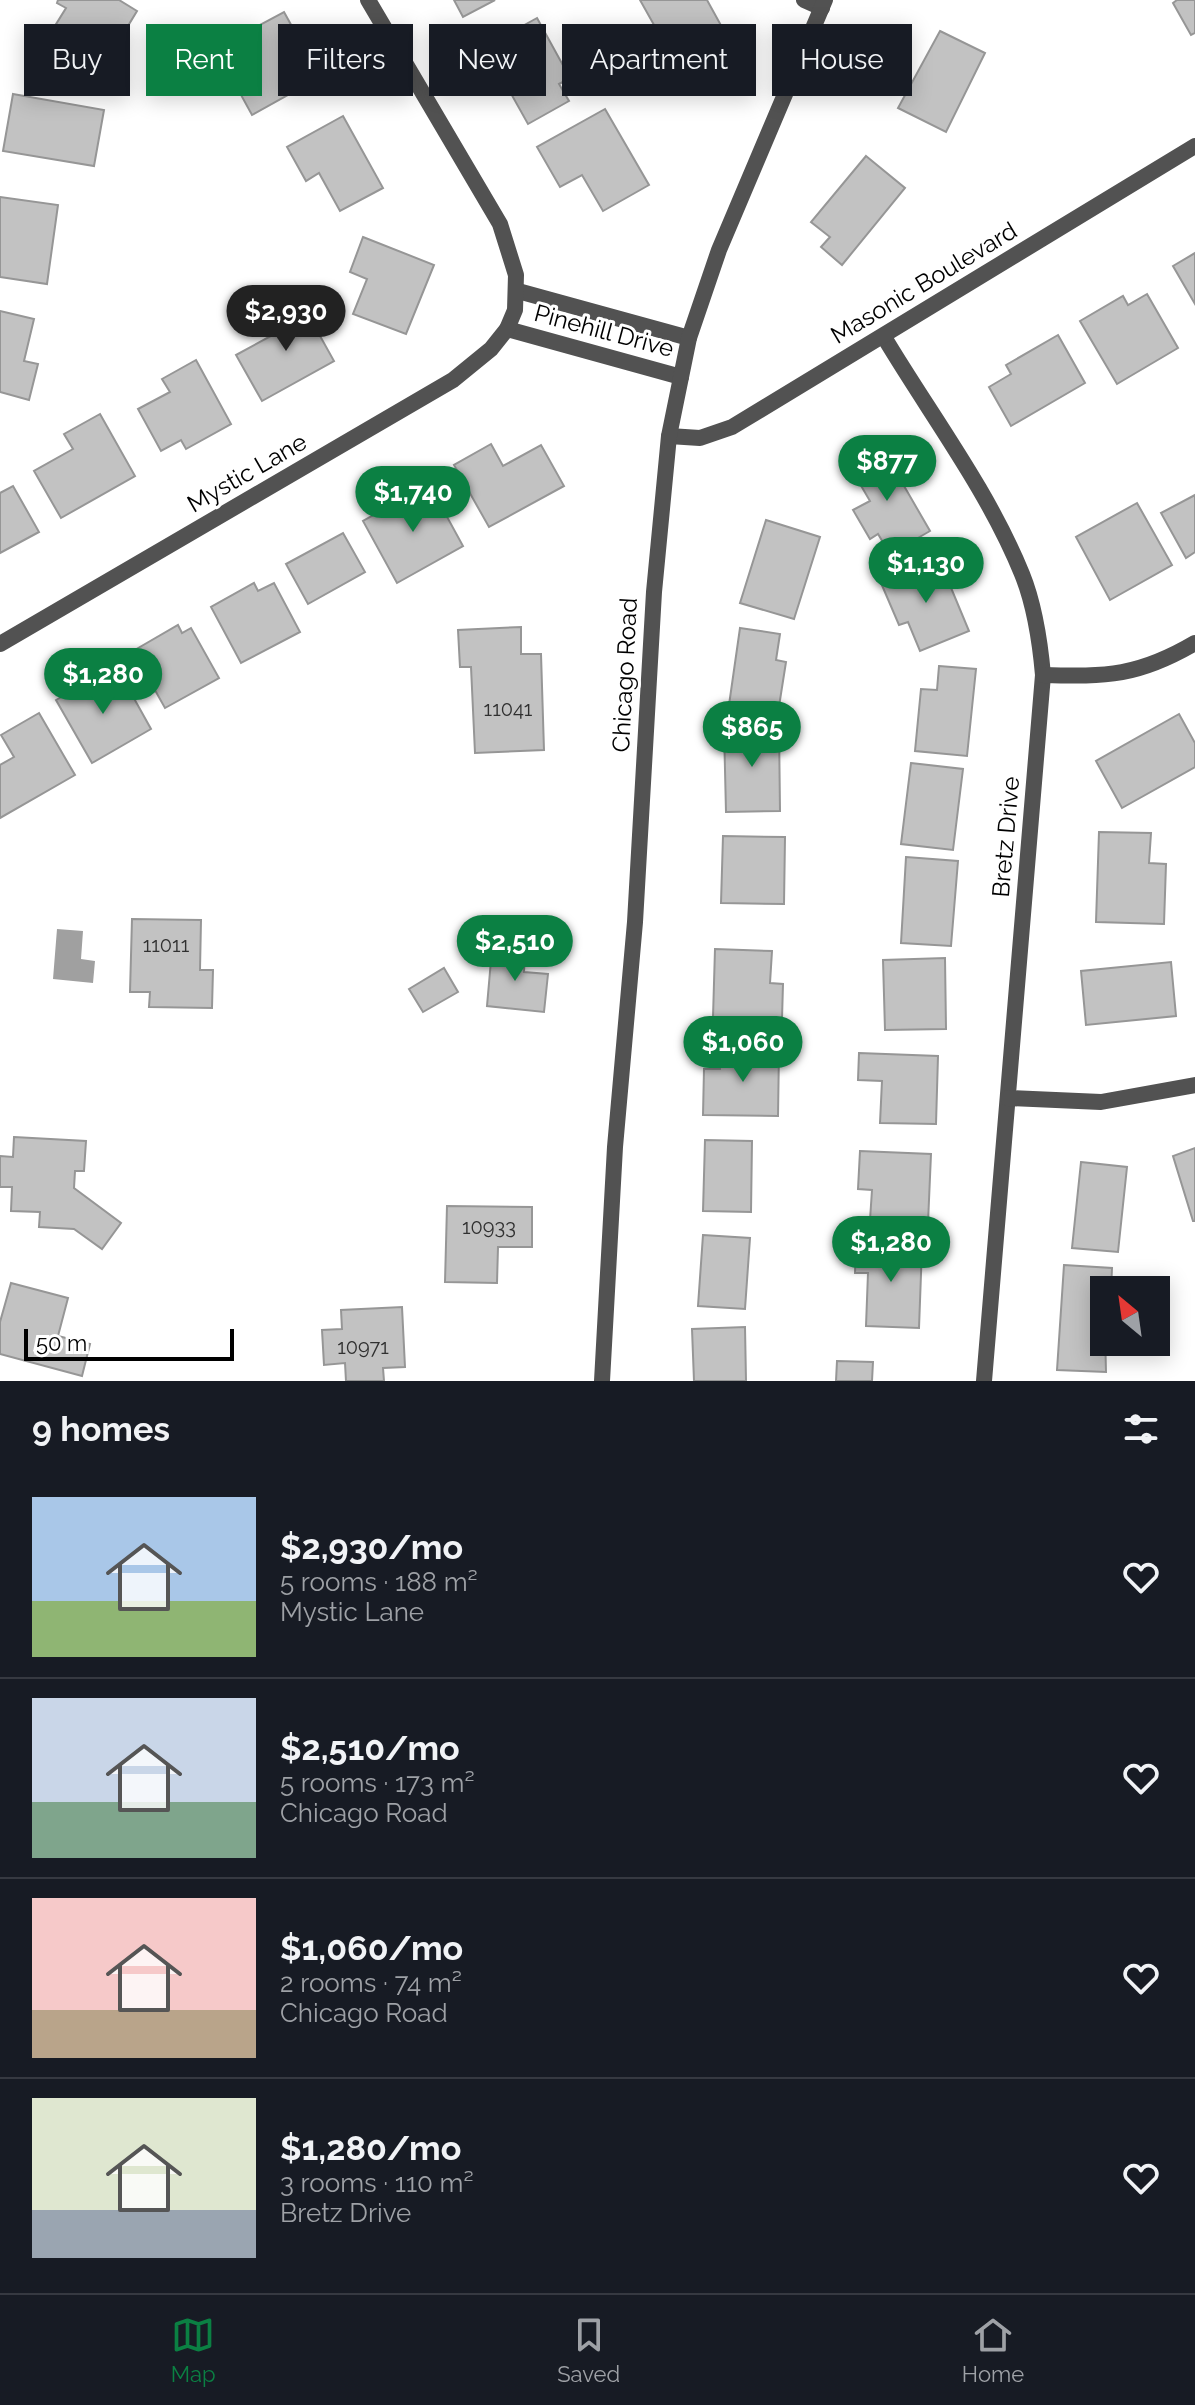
<!DOCTYPE html>
<meta charset="utf-8">
<style>
:root{--surface:#171b24;--page:#242831;--text:#f1f3f6;--muted:#9ea1a6;--line:#363941;--accent:#0b8043}
body{margin:0;font-family:Raleway,sans-serif;background:var(--page);color:var(--text);height:100vh;display:flex;flex-direction:column;font-size:30px;white-space:nowrap}
*{box-sizing:border-box;margin:0}
p{font-size:26px;color:var(--muted)}
.icon{flex:none;width:44px;height:44px;fill:none;stroke:currentColor;stroke-width:2;stroke-linecap:round;stroke-linejoin:round}
.map{position:relative;height:1381px;overflow:hidden}
.drawer{display:flex;flex-direction:column;background:var(--surface);flex:1}
.drawer>*{flex:none}
.guide{position:absolute;left:24px;top:24px;width:1148px;height:72px;display:flex;gap:16px}
.needle{width:52px;rotate:331deg}
.fabs{position:absolute;left:1090px;top:1276px;display:grid;gap:16px}
.fabs a{display:grid;place-items:center;width:80px;height:80px;border-radius:0px;background:var(--surface);box-shadow:0 4px 20px #0003;font-size:40px}
.scale{position:absolute;left:24px;bottom:20px;width:210px;box-sizing:border-box;padding-left:8px;border:4px solid #000;border-top:0;font-size:22px;line-height:28px;white-space:nowrap;color:#000;-webkit-text-stroke:6px #fff;paint-order:stroke}
.price{position:absolute;translate:-50% -68px;padding:0 18px;border-radius:28px;background:var(--accent);color:#fff;font-size:26px;line-height:52px;filter:drop-shadow(0 2px 4px #0008)}
.price::after{content:'';position:absolute;left:50%;top:48px;width:24px;height:18px;margin-left:-12px;background:inherit;clip-path:polygon(0 0,100% 0,50% 100%)}
.price.selected{background:#222;color:#fff}
ul{padding:0;list-style:none}
li{display:flex;align-items:center;gap:24px;height:200px;padding:0 32px}
li+li{border-top:2px solid var(--line)}
li span{display:grid;place-items:center;flex:none;width:224px;height:160px;border-radius:0px;color:#555}
li>.icon{margin-inline-start:auto}
span .icon{width:96px;height:96px;fill:#fffc;stroke-width:1}
li b{font-size:34px}
h2{display:flex;justify-content:space-between;align-items:center;height:96px;padding:0 32px;font-size:34px}
.tag{padding:0 28px;border-radius:0px;background:var(--surface);box-shadow:0 4px 20px #0003;font-size:28px;line-height:72px}
.tag.selected{background:var(--accent);color:#fff}
.tabs{display:flex;justify-content:space-around;align-items:center;height:112px;border-top:2px solid var(--line);background:var(--surface);font-size:22px;color:var(--muted)}
.tabs a{display:grid;justify-items:center;gap:4px}
.tabs .selected{color:var(--accent)}
.map>svg:first-child{display:block}
.water{fill:#a0a0a0}
.building{fill:#c2c2c2;stroke:#969696;stroke-width:2}
.lines{fill:none;stroke-linecap:round;stroke-linejoin:round}
.minor{stroke:#525252;stroke-width:16}
.tertiary{stroke:#525252;stroke-width:16}
.labels{text-anchor:middle;stroke-width:6;stroke-linejoin:round;paint-order:stroke}
.number-label{font-size:20px;fill:#303030}
.street-label{font-size:24px;fill:#000;stroke:#fff}
</style>
<div class="map">
<svg width="1195" height="1381" viewBox="0 0 1195 1381">
<rect width="100%" height="100%" fill="#fff"/>
<path class="water" d="M 57,929 L 83,931 L 81,959 L 95,961 L 93,983 L 53,979 Z"/>
<g class="building">
<path d="M 58,0 L 119,0 L 137,11 L 120,39 L 110,32 L 84,76 L 40,50 L 66,8 L 57,3 Z"/>
<path d="M 454,0 L 495,0 L 463,17 Z"/>
<path d="M 640,0 L 707,0 L 723,29 L 672,57 Z"/>
<path d="M 1177,0 L 1195,0 L 1195,33 L 1191,35 L 1173,3 Z"/>
<path d="M 284,12 L 320,77 L 252,115 L 235,84 L 250,76 L 230,41 Z"/>
<path d="M 537,18 L 570,78 L 559,84 L 569,101 L 528,124 L 485,47 Z"/>
<path d="M 940,31 L 985,53 L 946,132 L 898,108 Z"/>
<path d="M 13,94 L 104,110 L 94,166 L 3,151 Z"/>
<path d="M 605,109 L 649,185 L 603,211 L 582,175 L 560,187 L 537,147 Z"/>
<path d="M 343,116 L 383,188 L 340,211 L 319,173 L 306,181 L 287,147 Z"/>
<path d="M 866,156 L 905,188 L 842,265 L 821,247 L 830,237 L 811,222 Z"/>
<path d="M 0,197 L 58,205 L 47,284 L 0,277 Z"/>
<path d="M 363,237 L 434,265 L 406,334 L 353,314 L 367,279 L 350,272 Z"/>
<path d="M 1195,253 L 1195,304 L 1173,266 Z"/>
<path d="M 1147,294 L 1178,348 L 1117,384 L 1080,321 L 1123,296 L 1128,305 Z"/>
<path d="M 300,300 L 334,361 L 262,401 L 236,355 L 280,331 L 272,316 Z"/>
<path d="M 0,311 L 34,319 L 24,361 L 38,364 L 29,400 L 0,392 Z"/>
<path d="M 1058,335 L 1085,383 L 1011,426 L 989,387 L 1011,374 L 1006,365 Z"/>
<path d="M 196,360 L 231,424 L 186,449 L 181,440 L 161,451 L 138,409 L 170,392 L 162,379 Z"/>
<path d="M 100,414 L 135,476 L 61,518 L 34,471 L 73,449 L 64,434 Z"/>
<path d="M 491,444 L 503,466 L 541,445 L 564,486 L 489,527 L 454,465 Z"/>
<path d="M 881,446 L 930,531 L 890,554 L 878,534 L 870,539 L 853,510 L 870,501 L 849,465 Z"/>
<path d="M 429,484 L 463,546 L 397,583 L 363,521 Z"/>
<path d="M 13,486 L 39,532 L 0,553 L 0,493 Z"/>
<path d="M 1195,495 L 1195,552 L 1186,558 L 1161,513 Z"/>
<path d="M 1137,503 L 1172,565 L 1110,600 L 1076,537 Z"/>
<path d="M 766,520 L 820,537 L 794,619 L 740,603 Z"/>
<path d="M 343,533 L 365,572 L 308,604 L 286,564 Z"/>
<path d="M 939,559 L 969,631 L 920,651 L 908,622 L 899,625 L 881,583 Z"/>
<path d="M 254,583 L 258,591 L 274,583 L 300,632 L 241,663 L 211,607 Z"/>
<path d="M 178,625 L 182,633 L 191,628 L 219,678 L 165,708 L 133,651 Z"/>
<path d="M 521,627 L 521,654 L 541,654 L 544,750 L 475,753 L 471,667 L 460,667 L 458,630 Z"/>
<path d="M 740,628 L 780,634 L 776,660 L 786,662 L 777,719 L 728,712 Z"/>
<path d="M 939,666 L 976,669 L 967,756 L 915,751 L 921,689 L 937,690 Z"/>
<path d="M 100,675 L 105,684 L 121,675 L 151,729 L 92,763 L 56,700 Z"/>
<path d="M 39,713 L 75,775 L 0,818 L 0,765 L 14,757 L 1,735 Z"/>
<path d="M 1179,714 L 1195,743 L 1195,767 L 1122,808 L 1096,761 Z"/>
<path d="M 779,727 L 780,811 L 726,812 L 724,728 Z"/>
<path d="M 911,763 L 963,769 L 953,850 L 901,844 Z"/>
<path d="M 1099,832 L 1151,833 L 1149,863 L 1166,864 L 1164,924 L 1096,922 Z"/>
<path d="M 723,836 L 785,837 L 784,904 L 721,903 Z"/>
<path d="M 906,857 L 958,861 L 951,946 L 901,943 Z"/>
<path d="M 132,919 L 201,920 L 200,970 L 213,970 L 212,1008 L 149,1007 L 150,992 L 130,992 Z"/>
<path d="M 492,949 L 525,952 L 524,972 L 548,974 L 544,1012 L 487,1006 Z"/>
<path d="M 715,949 L 772,951 L 770,983 L 783,984 L 782,1019 L 713,1017 Z"/>
<path d="M 945,958 L 946,1029 L 885,1030 L 883,960 Z"/>
<path d="M 1171,962 L 1176,1016 L 1086,1025 L 1081,971 Z"/>
<path d="M 444,968 L 458,992 L 423,1012 L 409,989 Z"/>
<path d="M 721,1049 L 779,1050 L 778,1116 L 703,1115 L 704,1069 L 720,1069 Z"/>
<path d="M 859,1053 L 938,1056 L 936,1124 L 880,1123 L 882,1081 L 858,1080 Z"/>
<path d="M 14,1137 L 86,1141 L 84,1171 L 75,1171 L 74,1188 L 121,1223 L 102,1249 L 74,1229 L 39,1227 L 40,1212 L 11,1211 L 12,1187 L 0,1187 L 0,1156 L 13,1157 Z"/>
<path d="M 705,1140 L 752,1141 L 751,1212 L 703,1211 Z"/>
<path d="M 1195,1148 L 1195,1221 L 1193,1221 L 1173,1156 Z"/>
<path d="M 860,1151 L 931,1154 L 928,1223 L 870,1220 L 872,1190 L 858,1189 Z"/>
<path d="M 1081,1162 L 1127,1167 L 1118,1252 L 1072,1248 Z"/>
<path d="M 447,1206 L 532,1207 L 532,1247 L 498,1247 L 497,1283 L 445,1282 Z"/>
<path d="M 703,1235 L 750,1238 L 745,1309 L 698,1306 Z"/>
<path d="M 856,1244 L 922,1247 L 919,1328 L 866,1326 L 868,1273 L 855,1273 Z"/>
<path d="M 1064,1265 L 1112,1268 L 1111,1290 L 1104,1290 L 1106,1372 L 1057,1370 Z"/>
<path d="M 11,1283 L 68,1298 L 58,1336 L 90,1344 L 82,1376 L 0,1354 L 0,1322 Z"/>
<path d="M 402,1307 L 405,1367 L 383,1368 L 384,1381 L 346,1381 L 345,1363 L 324,1365 L 322,1330 L 342,1329 L 341,1310 Z"/>
<path d="M 745,1327 L 746,1381 L 694,1381 L 692,1329 Z"/>
<path d="M 837,1361 L 873,1362 L 872,1381 L 836,1381 Z"/>
</g>
<g class="lines">
<g class="minor">
<path d="M 804,0 L 822,8"/>
<path d="M 518,291 L 689,338"/>
<path d="M 507,329 L 681,377"/>
<path d="M 884,337 C 930,414 988,490 1022,574 C 1035,606 1040,641 1043,675 L 984,1381"/>
<path d="M 0,644 L 453,380 L 491,349 L 507,329 L 515,310 L 516,275 L 500,224 L 368,0"/>
<path d="M 1043,675 C 1107,677 1139,676 1195,643"/>
<path d="M 1008,1098 L 1101,1102 L 1195,1085"/>
</g>
<g class="tertiary">
<path d="M 669,436 L 700,438 L 732,427 L 1195,146"/>
<path d="M 602,1381 L 615,1147 L 635,922 L 654,592 L 669,436 L 689,338 L 719,250 L 825,0"/>
</g>
</g>
<g class="labels">
<g class="number-label">
<text x="508" y="716">11041</text>
<text x="166" y="952">11011</text>
<text x="489" y="1234">10933</text>
<text x="363" y="1354">10971</text>
</g>
<g class="street-label">
<text transform="translate(924 283) rotate(-31)" y="8">Masonic Boulevard</text>
<text transform="translate(604 331) rotate(15)" y="8">Pinehill Drive</text>
<text transform="translate(247 473) rotate(-30)" y="8">Mystic Lane</text>
<text transform="translate(625 675) rotate(-87)" y="8">Chicago Road</text>
<text transform="translate(1006 837) rotate(-85)" y="8">Bretz Drive</text>
</g>
</g>
</svg>
<div class="fabs">
<a><svg class="needle" viewBox="-14 -14 28 28"><path d="M0-13l5 13h-10z" fill="#e53935"/><path d="M0 13l5-13h-10z" fill="#9ea1a6"/></svg></a>
</div>
<div class="scale">50 m</div>
<b class="price selected" style="left:286px;top:353px">$2,930</b>
<b class="price" style="left:887px;top:503px">$877</b>
<b class="price" style="left:413px;top:534px">$1,740</b>
<b class="price" style="left:926px;top:605px">$1,130</b>
<b class="price" style="left:103px;top:716px">$1,280</b>
<b class="price" style="left:752px;top:769px">$865</b>
<b class="price" style="left:515px;top:983px">$2,510</b>
<b class="price" style="left:743px;top:1084px">$1,060</b>
<b class="price" style="left:891px;top:1284px">$1,280</b>
<div class="guide">
<a class="tag">Buy</a>
<a class="tag selected">Rent</a>
<a class="tag">Filters</a>
<a class="tag">New</a>
<a class="tag">Apartment</a>
<a class="tag">House</a>
</div>
</div>
<section class="drawer">
<h2>9 homes<svg class="icon" aria-label="filters" viewBox="0 0 24 24"><path d="M4 7h16M4 17h16"/><circle cx="9" cy="7" r="2"/><circle cx="15" cy="17" r="2"/></svg></h2>
<ul>
<li><span style="background:linear-gradient(#a9c7e8 65%,#8fb573 0)"><svg class="icon" aria-label="home" viewBox="0 0 24 24"><path d="M3 11l9-7 9 7M6 9v11h12V9"/></svg></span><div><b>$2,930/mo</b><p>5 rooms · 188 m²</p><p>Mystic Lane</p></div><svg class="icon" aria-label="heart" viewBox="0 0 24 24"><path d="M12 20l-8-8c-3-5 5-10 8-4 3-6 11-1 8 4z"/></svg></li>
<li><span style="background:linear-gradient(#c9d6e8 65%,#7fa58c 0)"><svg class="icon" aria-label="home" viewBox="0 0 24 24"><path d="M3 11l9-7 9 7M6 9v11h12V9"/></svg></span><div><b>$2,510/mo</b><p>5 rooms · 173 m²</p><p>Chicago Road</p></div><svg class="icon" aria-label="heart" viewBox="0 0 24 24"><path d="M12 20l-8-8c-3-5 5-10 8-4 3-6 11-1 8 4z"/></svg></li>
<li><span style="background:linear-gradient(#f6c9c9 70%,#b9a48a 0)"><svg class="icon" aria-label="home" viewBox="0 0 24 24"><path d="M3 11l9-7 9 7M6 9v11h12V9"/></svg></span><div><b>$1,060/mo</b><p>2 rooms · 74 m²</p><p>Chicago Road</p></div><svg class="icon" aria-label="heart" viewBox="0 0 24 24"><path d="M12 20l-8-8c-3-5 5-10 8-4 3-6 11-1 8 4z"/></svg></li>
<li><span style="background:linear-gradient(#dfe7d0 70%,#9aa5b1 0)"><svg class="icon" aria-label="home" viewBox="0 0 24 24"><path d="M3 11l9-7 9 7M6 9v11h12V9"/></svg></span><div><b>$1,280/mo</b><p>3 rooms · 110 m²</p><p>Bretz Drive</p></div><svg class="icon" aria-label="heart" viewBox="0 0 24 24"><path d="M12 20l-8-8c-3-5 5-10 8-4 3-6 11-1 8 4z"/></svg></li>
</ul>
</section>
<nav class="tabs">
<a class="selected"><svg class="icon" aria-label="map" viewBox="0 0 24 24"><path d="M3 6l6-2 6 2 6-2v14l-6 2-6-2-6 2zM9 4v14M15 6v14"/></svg>Map</a>
<a><svg class="icon" aria-label="saved" viewBox="0 0 24 24"><path d="M7 4h10v16l-5-4-5 4z"/></svg>Saved</a>
<a><svg class="icon" aria-label="home" viewBox="0 0 24 24"><path d="M3 11l9-7 9 7M6 9v11h12V9"/></svg>Home</a>
</nav>
